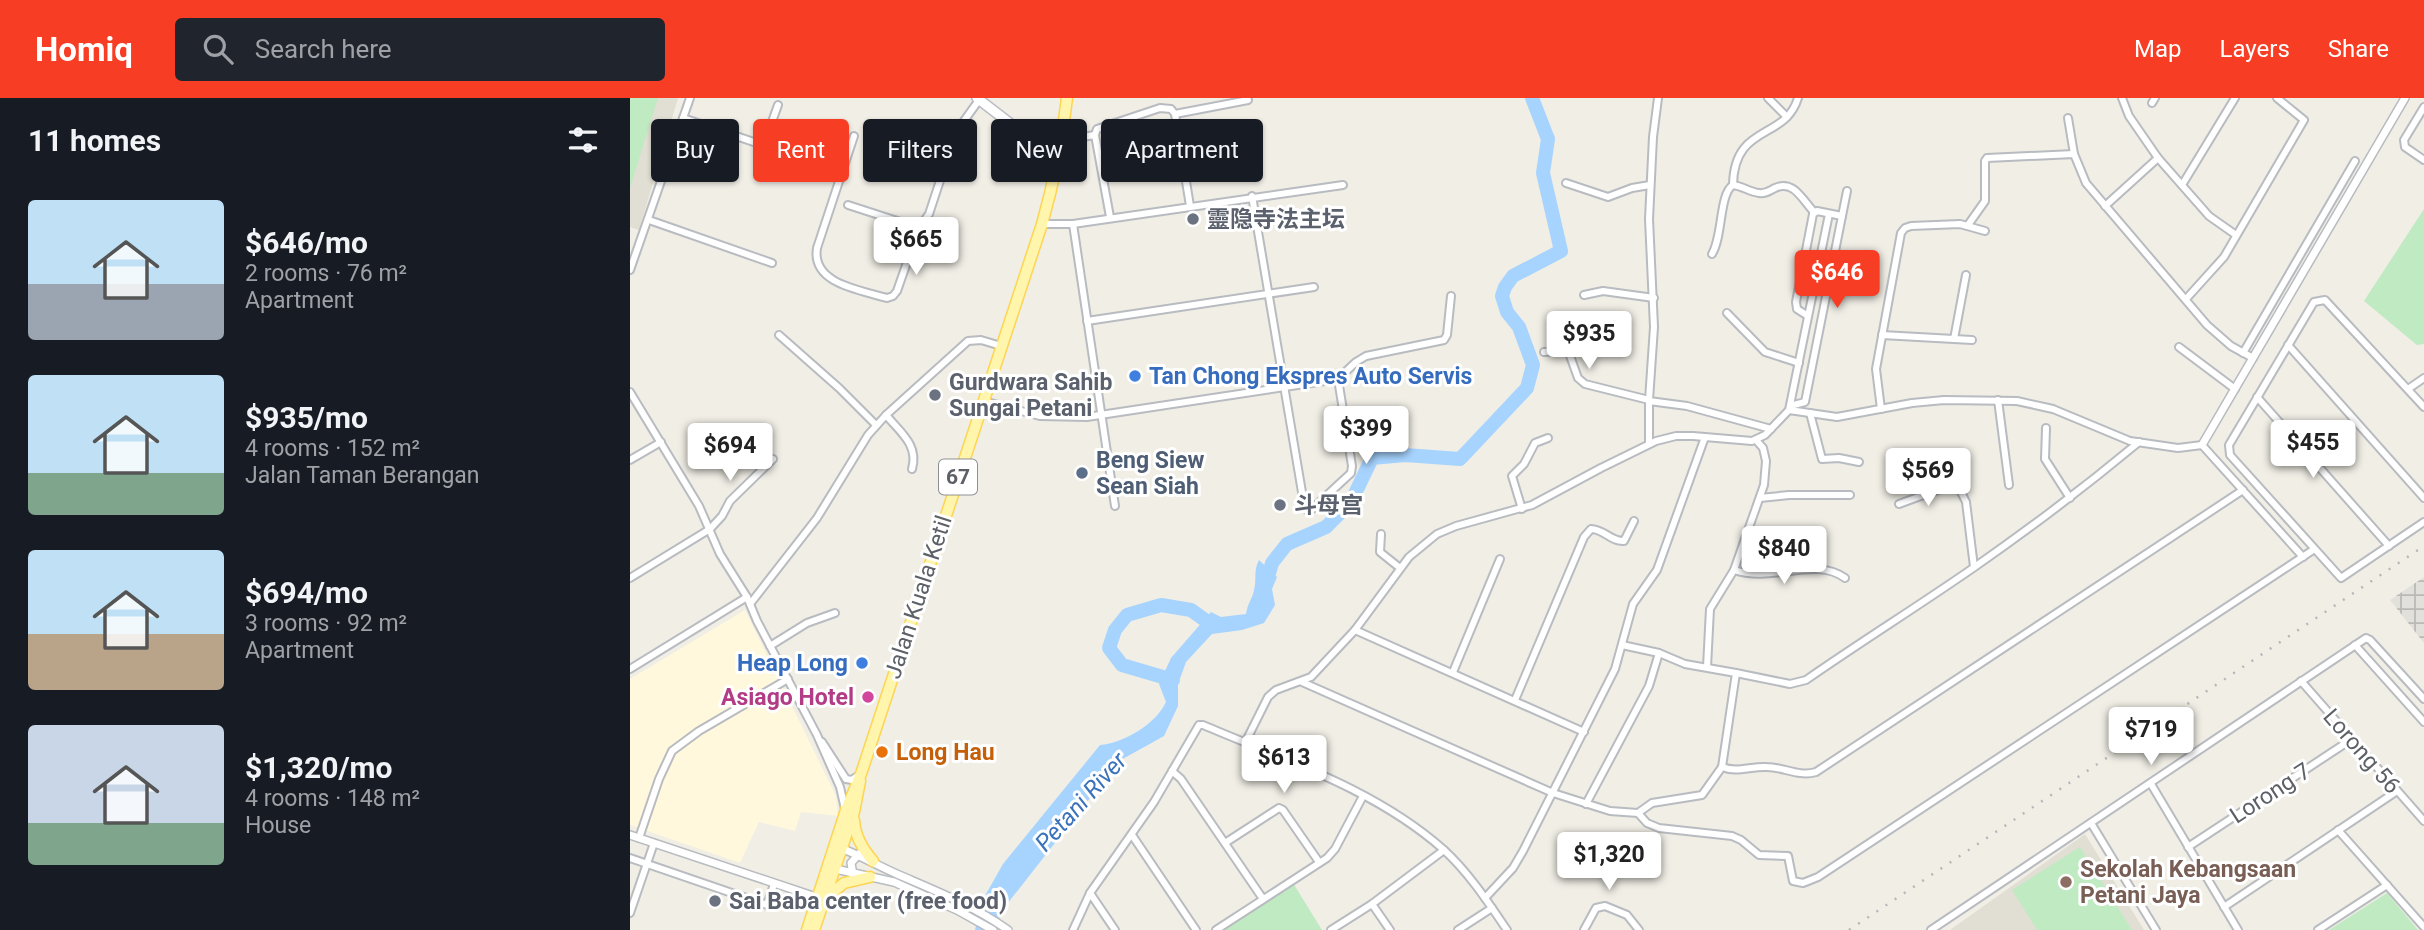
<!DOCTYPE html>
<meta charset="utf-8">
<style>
:root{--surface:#171b24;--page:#20242c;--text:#f1f3f6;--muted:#9ea1a6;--accent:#f73e24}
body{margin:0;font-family:Roboto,"Noto Sans SC",sans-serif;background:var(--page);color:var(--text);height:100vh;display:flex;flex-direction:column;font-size:26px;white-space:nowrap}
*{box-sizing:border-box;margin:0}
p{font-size:23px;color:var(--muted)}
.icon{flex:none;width:38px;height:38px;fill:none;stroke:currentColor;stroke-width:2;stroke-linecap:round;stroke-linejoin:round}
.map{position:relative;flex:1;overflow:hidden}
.side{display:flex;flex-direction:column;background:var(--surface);width:630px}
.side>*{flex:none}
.banner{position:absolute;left:21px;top:21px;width:665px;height:63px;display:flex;gap:14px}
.price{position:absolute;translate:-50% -60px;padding:0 16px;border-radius:7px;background:#fff;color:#222;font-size:23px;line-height:46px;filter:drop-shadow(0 2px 4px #0008)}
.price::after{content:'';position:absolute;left:50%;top:42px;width:21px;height:16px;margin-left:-10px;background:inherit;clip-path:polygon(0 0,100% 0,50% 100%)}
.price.on{background:var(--accent);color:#fff}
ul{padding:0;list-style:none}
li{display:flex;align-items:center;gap:21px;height:175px;padding:0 28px}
li span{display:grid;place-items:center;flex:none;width:196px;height:140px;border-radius:7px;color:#555}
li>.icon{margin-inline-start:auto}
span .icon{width:84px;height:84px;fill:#fffc;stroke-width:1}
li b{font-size:30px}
h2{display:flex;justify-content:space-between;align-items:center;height:84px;padding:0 28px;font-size:30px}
.chip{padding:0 24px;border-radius:7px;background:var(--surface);box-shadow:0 2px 5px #0004;font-size:24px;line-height:63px}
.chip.on{background:var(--accent);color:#fff}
header{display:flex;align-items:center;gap:42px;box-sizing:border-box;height:98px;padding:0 35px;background:var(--accent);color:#fff}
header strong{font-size:33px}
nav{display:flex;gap:38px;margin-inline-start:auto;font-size:24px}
.search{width:490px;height:63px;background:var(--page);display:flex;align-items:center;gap:18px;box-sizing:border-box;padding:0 24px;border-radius:7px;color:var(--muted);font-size:26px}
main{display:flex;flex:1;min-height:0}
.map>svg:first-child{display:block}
.commercial{fill:#fff8dc}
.industrial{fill:url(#industrial-grid)}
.education{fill:#e1ded4}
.green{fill:#c0eac2}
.water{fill:#a7d4ff}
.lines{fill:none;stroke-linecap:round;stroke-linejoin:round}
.river{stroke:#a7d4ff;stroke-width:14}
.minor-casing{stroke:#b8bbc0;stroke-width:10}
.tertiary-casing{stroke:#b8bbc0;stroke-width:10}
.secondary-casing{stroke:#b9bcc2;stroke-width:12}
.primary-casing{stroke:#fdd552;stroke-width:13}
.minor{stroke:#fff;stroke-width:6}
.tertiary{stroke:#fff;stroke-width:7}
.secondary{stroke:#fff;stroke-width:9}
.primary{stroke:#fff5ac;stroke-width:10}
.rail{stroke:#b6b7b8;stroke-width:2.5;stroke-dasharray:2 9;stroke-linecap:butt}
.worship-dot{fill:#6b7280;stroke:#fff;stroke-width:2.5}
.shop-dot{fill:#3f7fe0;stroke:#fff;stroke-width:2.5}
.service-dot{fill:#5c6f8a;stroke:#fff;stroke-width:2.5}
.hotel-dot{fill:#d1479c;stroke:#fff;stroke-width:2.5}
.food-dot{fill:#e8710a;stroke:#fff;stroke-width:2.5}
.education-dot{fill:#8d6e63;stroke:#fff;stroke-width:2.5}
.labels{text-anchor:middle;stroke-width:6;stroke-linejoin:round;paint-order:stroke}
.shield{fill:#fff;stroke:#8e9095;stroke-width:2}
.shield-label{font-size:21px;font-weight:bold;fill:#5d6167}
.worship-label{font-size:23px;font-weight:bold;fill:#5b616d;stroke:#fff;text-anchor:start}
.shop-label{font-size:23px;font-weight:bold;fill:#366cbe;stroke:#fff;text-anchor:start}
.service-label{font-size:23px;font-weight:bold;fill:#4e5e75;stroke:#fff;text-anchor:start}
.street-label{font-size:23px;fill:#5d6167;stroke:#fff}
.hotel-label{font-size:23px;font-weight:bold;fill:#b23c85;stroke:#fff;text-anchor:end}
.food-label{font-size:23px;font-weight:bold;fill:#c56008;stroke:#fff;text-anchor:start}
.education-label{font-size:23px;font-weight:bold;fill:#785e54;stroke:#fff;text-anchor:start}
.water-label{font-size:24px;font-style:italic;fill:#3a72bb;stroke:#fff}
</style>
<header>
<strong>Homiq</strong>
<div class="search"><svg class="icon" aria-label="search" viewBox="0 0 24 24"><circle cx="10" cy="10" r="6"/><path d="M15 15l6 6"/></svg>Search here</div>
<nav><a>Map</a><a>Layers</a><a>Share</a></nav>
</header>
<main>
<section class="side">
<h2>11 homes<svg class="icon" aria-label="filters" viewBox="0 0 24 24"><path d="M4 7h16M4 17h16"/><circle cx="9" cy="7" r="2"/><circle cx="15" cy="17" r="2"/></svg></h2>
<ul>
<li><span style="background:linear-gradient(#bfe0f5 60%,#9aa5b1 0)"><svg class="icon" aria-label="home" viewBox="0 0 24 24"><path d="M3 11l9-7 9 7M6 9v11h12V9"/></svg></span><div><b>$646/mo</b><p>2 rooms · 76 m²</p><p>Apartment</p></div></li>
<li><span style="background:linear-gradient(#bfe0f5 70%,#7fa58c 0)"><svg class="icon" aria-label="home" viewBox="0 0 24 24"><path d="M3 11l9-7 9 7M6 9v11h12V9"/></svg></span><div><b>$935/mo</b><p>4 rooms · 152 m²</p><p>Jalan Taman Berangan</p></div></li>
<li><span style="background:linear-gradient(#bfe0f5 60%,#b9a48a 0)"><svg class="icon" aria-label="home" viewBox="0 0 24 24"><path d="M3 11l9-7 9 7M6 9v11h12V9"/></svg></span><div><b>$694/mo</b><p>3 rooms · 92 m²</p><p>Apartment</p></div></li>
<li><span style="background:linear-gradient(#c9d6e8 70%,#7fa58c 0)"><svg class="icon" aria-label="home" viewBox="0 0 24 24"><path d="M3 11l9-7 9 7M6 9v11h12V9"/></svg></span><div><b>$1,320/mo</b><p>4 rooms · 148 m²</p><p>House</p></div></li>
</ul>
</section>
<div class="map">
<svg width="1794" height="832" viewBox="0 0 1794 832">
<defs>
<pattern id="industrial-grid" width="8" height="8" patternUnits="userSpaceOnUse" patternTransform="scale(1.75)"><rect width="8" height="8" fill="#e1e0da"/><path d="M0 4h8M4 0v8" fill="none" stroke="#bab9b5"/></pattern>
</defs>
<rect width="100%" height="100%" fill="#f0eee5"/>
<path class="commercial" d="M 115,512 L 206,698 L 208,718 L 171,714 L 165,733 L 129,724 L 110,765 L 0,727 L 0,581 Z"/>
<path class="industrial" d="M 1794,479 L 1794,545 L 1760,502 Z"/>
<g class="education">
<path d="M 0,0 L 48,0 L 9,132 L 0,129 Z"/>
<path d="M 1455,736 L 1514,832 L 1320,832 Z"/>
</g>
<g class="green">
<path d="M 0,0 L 28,0 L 0,90 Z"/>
<path d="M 1794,111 L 1794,246 L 1787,247 L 1734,203 Z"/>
<path d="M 1450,749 L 1502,832 L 1407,832 L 1382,792 Z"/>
<path d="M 663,785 L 692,832 L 591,832 Z"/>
<path d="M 1757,795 L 1788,832 L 1699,832 Z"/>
</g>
<path class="water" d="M 629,462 L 647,479 L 642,491 L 645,507 L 634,525 L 612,532 L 582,536 L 556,564 L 548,586 L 548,608 L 534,638 L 489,663 L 374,810 L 365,832 L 345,832 L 352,803 L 373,766 L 470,647 C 494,645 526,626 536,604 L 529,586 L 541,560 L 581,514 L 591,519 L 616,516 C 618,504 622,502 624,492 C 627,482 623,473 629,462 Z"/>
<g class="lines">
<g class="river">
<path d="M 635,489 L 642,465 L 657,446 L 696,429 L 721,404 L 742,360 L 775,357 L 830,361 L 897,290 L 903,267 L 889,229 L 877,214 L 872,198 L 875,189 L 883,178 L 931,153 L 913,75 L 918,41 L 902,0"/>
<path d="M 543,582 L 492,567 L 479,550 L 485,532 L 497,517 L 531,507 L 561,512 L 582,527"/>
</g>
<defs>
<g id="minor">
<path d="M 1138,0 L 1157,19"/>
<path d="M 1492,0 L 1499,18 L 1528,60 L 1579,118 L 1606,137"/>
<path d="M 1522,5 L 1525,0"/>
<path d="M 1794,9 L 1774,42 L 1775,49 L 1794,62"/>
<path d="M 53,20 L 212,74"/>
<path d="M 1438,20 L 1444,56"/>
<path d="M 224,38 L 187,150 C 181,186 231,192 257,200 L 263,198 L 267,193 L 289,130"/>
<path d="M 433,42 L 465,37"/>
<path d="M 134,46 L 148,7"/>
<path d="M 936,85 L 978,99 L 1002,90 L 1020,87"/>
<path d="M 1103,87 C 1104,25 1155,43 1168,0"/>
<path d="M 1552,87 L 1605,0"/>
<path d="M 622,98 L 674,406 L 677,412 L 682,411 L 721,375 L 722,368 L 708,281"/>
<path d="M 218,107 L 289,130 L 299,116 L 326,34 L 349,2"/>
<path d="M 560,108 L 545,16 L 618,2"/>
<path d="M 1475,108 L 1528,60"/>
<path d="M 1212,118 L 1217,93"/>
<path d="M 480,119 L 465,37 L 467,31 L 530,10 L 541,11 L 545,16"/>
<path d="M 19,122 L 142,165"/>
<path d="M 412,126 L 443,126 L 713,87"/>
<path d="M 443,126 L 485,408"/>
<path d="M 1338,127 L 1355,103 L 1355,63 L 1357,60 L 1444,56 L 1456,85 L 1577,227 L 1601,248 L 1623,260"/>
<path d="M 1082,156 C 1093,138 1089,96 1103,87 C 1112,88 1120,94 1129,95 C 1136,96 1139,93 1145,90 C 1164,81 1173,103 1184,114"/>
<path d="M 0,172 L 60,0"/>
<path d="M 954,197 L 973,193 L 1024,200"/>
<path d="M 1556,201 L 1594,159 L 1674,22 L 1647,0"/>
<path d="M 1097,215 L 1135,254 L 1169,265"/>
<path d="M 457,223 L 684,189"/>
<path d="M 149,237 L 209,290 L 246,327"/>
<path d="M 1252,237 L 1342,242"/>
<path d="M 1324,241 L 1336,177"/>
<path d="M 1658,247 L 1794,400"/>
<path d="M 1549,249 L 1605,291"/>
<path d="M 914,254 L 932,253 L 939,255 L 948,280 L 955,286 L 1019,302"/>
<path d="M 1613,255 L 1725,63"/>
<path d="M 1778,291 L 1794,280"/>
<path d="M 0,294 L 69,408 L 90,456 L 117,499 L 127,523 L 187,637 L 210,689 L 215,711"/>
<path d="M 1627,299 L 1759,448"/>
<path d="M 1368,302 L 1379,387"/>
<path d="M 353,303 L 410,318 L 457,319 L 708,281 L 726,264 L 736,258 L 814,242 L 817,237 L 821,198"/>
<path d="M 1019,303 L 1057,308 L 1141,331"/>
<path d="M 1160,308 L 1175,304 L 1212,118 L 1187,113 L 1183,116 L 1166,204 L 1167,211 L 1178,218"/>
<path d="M 1794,309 L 1695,202 L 1684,204 L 1599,347 L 1600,357 L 1711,480 L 1794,424"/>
<path d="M 1251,311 L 1246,271 L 1271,135 L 1275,130 L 1281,128 L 1330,126 L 1355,133"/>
<path d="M 1159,312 L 1207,319 L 1282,305 L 1314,302 L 1387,303 L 1423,311 L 1500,343 L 1548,350 L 1572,347 L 1673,459"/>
<path d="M 1180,315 L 1192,361 L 1209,360 L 1229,364"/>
<path d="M 256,317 C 270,334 289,347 282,371"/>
<path d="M 1416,330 L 1415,361 L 1440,400"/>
<path d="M 1019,345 L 1019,302 L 1024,229 L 1019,121 L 1023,39 L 1028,0"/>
<path d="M 0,362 L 31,344"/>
<path d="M 1130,400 L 1159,397 L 1220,397"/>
<path d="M 1269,406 L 1318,388 L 1329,390 L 1336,404 L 1344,469"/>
<path d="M 892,411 L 882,378 L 894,366 L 905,345 L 918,340"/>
<path d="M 751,436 L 750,454 L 770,470"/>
<path d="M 1104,472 C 1143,485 1185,458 1215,480"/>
<path d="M 0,480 L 80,431 L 92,418 L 100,403 L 143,361"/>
<path d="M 120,506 L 187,420 L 238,337 L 256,317 L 338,243 L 351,242 L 371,248"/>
<path d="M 725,532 L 954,634"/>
<path d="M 992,547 L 1029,555 L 1055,566 L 1106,575 L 1092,669"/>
<path d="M 1725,547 L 1794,624"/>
<path d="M 140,548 L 177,525 L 205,515"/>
<path d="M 1077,569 L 1080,511 L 1104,472 L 1134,387 L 1136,363 L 1133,350 L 1126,342"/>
<path d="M 0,571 L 117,499"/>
<path d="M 823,574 L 870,461"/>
<path d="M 1106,575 L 1160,586 L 1176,582 C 1232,543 1290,507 1346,468 C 1402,429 1456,388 1509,344"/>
<path d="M 1671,583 L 1794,723"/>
<path d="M 672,584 L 923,695 L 980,713 L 1008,715 L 1017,725 L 1029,730 L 1102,738 L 1111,742 L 1129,757 L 1158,758 L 1163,783 L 1173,785 L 1188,779 L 1683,452"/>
<path d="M 885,602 L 954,439 L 961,431 C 974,431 981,444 994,443 L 1004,423"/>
<path d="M 192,644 L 216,681 L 222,682 L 229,677"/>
<path d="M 615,645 L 638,599 L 646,592 L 681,579 L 725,532 L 779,459 L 807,436 L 826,428 L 902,407 L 971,370 L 1026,343 L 1046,338 L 1063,338 L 1122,343 L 1135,337 L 1159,312 L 1199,116"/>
<path d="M 542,673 L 551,681 L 633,801"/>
<path d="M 1521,686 L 1608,832"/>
<path d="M 956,706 L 1019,588 L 1029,555"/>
<path d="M 1008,715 L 1022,705 L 1072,697 L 1092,669 C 1107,675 1121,668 1137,669 C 1154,669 1168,679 1186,674 L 1613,392"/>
<path d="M 1461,725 L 1526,832"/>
<path d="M 1708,732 L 1794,829"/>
<path d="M 502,737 L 566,832"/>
<path d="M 9,740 L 29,681 L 42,653 L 69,633 L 158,581"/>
<path d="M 595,745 L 649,710 L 653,712 L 689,764"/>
<path d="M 1558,749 L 1722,641"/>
<path d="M 0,760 L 137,807 L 144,786"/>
<path d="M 460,795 L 485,832"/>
<path d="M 855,800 L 883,770 L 893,753 L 985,571 L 1003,506 L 1027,472 L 1075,339"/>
<path d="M 742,806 L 760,832"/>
<path d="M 1594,809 L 1767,693"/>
<path d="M 0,815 L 24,745"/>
<path d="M 443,832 L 460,795 L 524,704 L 569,627 L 573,627 C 655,662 747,692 814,752 C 839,775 858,804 877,832"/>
<path d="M 586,832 L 697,760 L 705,751 L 733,698"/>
<path d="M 701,832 L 742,806 L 814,752"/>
<path d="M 828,832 L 862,810"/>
<path d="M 954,832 L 966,810 L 975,808 L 997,817 L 1009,832"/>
<path d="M 1301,832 L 1736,540 L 1740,542 L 1794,601"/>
<path d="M 1688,832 L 1757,787"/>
</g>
<g id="tertiary">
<path d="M 1572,347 L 1775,0"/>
<path d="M 0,737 L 192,801"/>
<path d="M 208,749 C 230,757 248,768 269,777 C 306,793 344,808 378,832"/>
<path d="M 201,770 L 264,784 L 327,812 L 363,832"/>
<path d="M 223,777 L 221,765 L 229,756"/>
</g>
<path id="secondary" d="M 347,0 L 403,43 L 431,53"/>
<g id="primary">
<path d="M 224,722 C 225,738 232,750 243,763"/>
<path d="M 197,799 L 214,785 L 240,779"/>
<path d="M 177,832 L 216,712 L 231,676 L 412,126 C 424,84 432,44 437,0"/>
<path d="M 184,832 L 224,714 L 230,683"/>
</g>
</defs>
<use href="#minor" class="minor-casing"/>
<use href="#tertiary" class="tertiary-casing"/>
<use href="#secondary" class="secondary-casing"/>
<use href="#primary" class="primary-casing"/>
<use href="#minor" class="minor"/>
<use href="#tertiary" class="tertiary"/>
<use href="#secondary" class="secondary"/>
<use href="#primary" class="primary"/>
<path class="rail" d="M 1219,832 L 1794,448"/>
</g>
<g class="worship-dot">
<circle cx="563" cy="121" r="7"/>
<circle cx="305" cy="297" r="7"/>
<circle cx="650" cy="407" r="7"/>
<circle cx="85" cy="803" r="7"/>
</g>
<g class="shop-dot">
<circle cx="505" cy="278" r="7"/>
<circle cx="232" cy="565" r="7"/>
</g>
<circle class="service-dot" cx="452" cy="375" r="7"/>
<circle class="hotel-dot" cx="238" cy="599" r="7"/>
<circle class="food-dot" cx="252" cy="654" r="7"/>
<circle class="education-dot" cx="1436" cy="784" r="7"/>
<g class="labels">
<rect class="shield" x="309" y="361.5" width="38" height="35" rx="5"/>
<g class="shield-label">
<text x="328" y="386">67</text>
</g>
<g class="worship-label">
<text x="577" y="129">靈隐寺法主坛</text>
<text x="319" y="292">Gurdwara Sahib<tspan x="319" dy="26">Sungai Petani</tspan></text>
<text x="664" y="415">斗母宫</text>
<text x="99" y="811">Sai Baba center (free food)</text>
</g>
<g class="shop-label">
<text x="519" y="286">Tan Chong Ekspres Auto Servis</text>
<text x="218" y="573" text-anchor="end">Heap Long</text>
</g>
<g class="service-label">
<text x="466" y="370">Beng Siew<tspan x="466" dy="26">Sean Siah</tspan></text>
</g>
<g class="street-label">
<text transform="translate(288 499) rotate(-72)" y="8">Jalan Kuala Ketil</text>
<text transform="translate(1732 653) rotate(49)" y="8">Lorong 56</text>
<text transform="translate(1640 695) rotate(-33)" y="8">Lorong 7</text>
</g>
<g class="hotel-label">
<text x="224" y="607">Asiago Hotel</text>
</g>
<g class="food-label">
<text x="266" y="662">Long Hau</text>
</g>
<g class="education-label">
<text x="1450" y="779">Sekolah Kebangsaan<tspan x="1450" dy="26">Petani Jaya</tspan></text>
</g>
<g class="water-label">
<text transform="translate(451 704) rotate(-48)" y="8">Petani River</text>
</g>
</g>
</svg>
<b class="price" style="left:286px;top:179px">$665</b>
<b class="price on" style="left:1207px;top:212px">$646</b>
<b class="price" style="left:959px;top:273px">$935</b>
<b class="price" style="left:736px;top:368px">$399</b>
<b class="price" style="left:1683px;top:382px">$455</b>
<b class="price" style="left:100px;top:385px">$694</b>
<b class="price" style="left:1298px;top:410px">$569</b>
<b class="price" style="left:1154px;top:488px">$840</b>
<b class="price" style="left:1521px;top:669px">$719</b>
<b class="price" style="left:654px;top:697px">$613</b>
<b class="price" style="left:979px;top:794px">$1,320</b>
<div class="banner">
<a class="chip">Buy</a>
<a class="chip on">Rent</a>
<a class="chip">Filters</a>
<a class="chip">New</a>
<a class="chip">Apartment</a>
</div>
</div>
</main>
